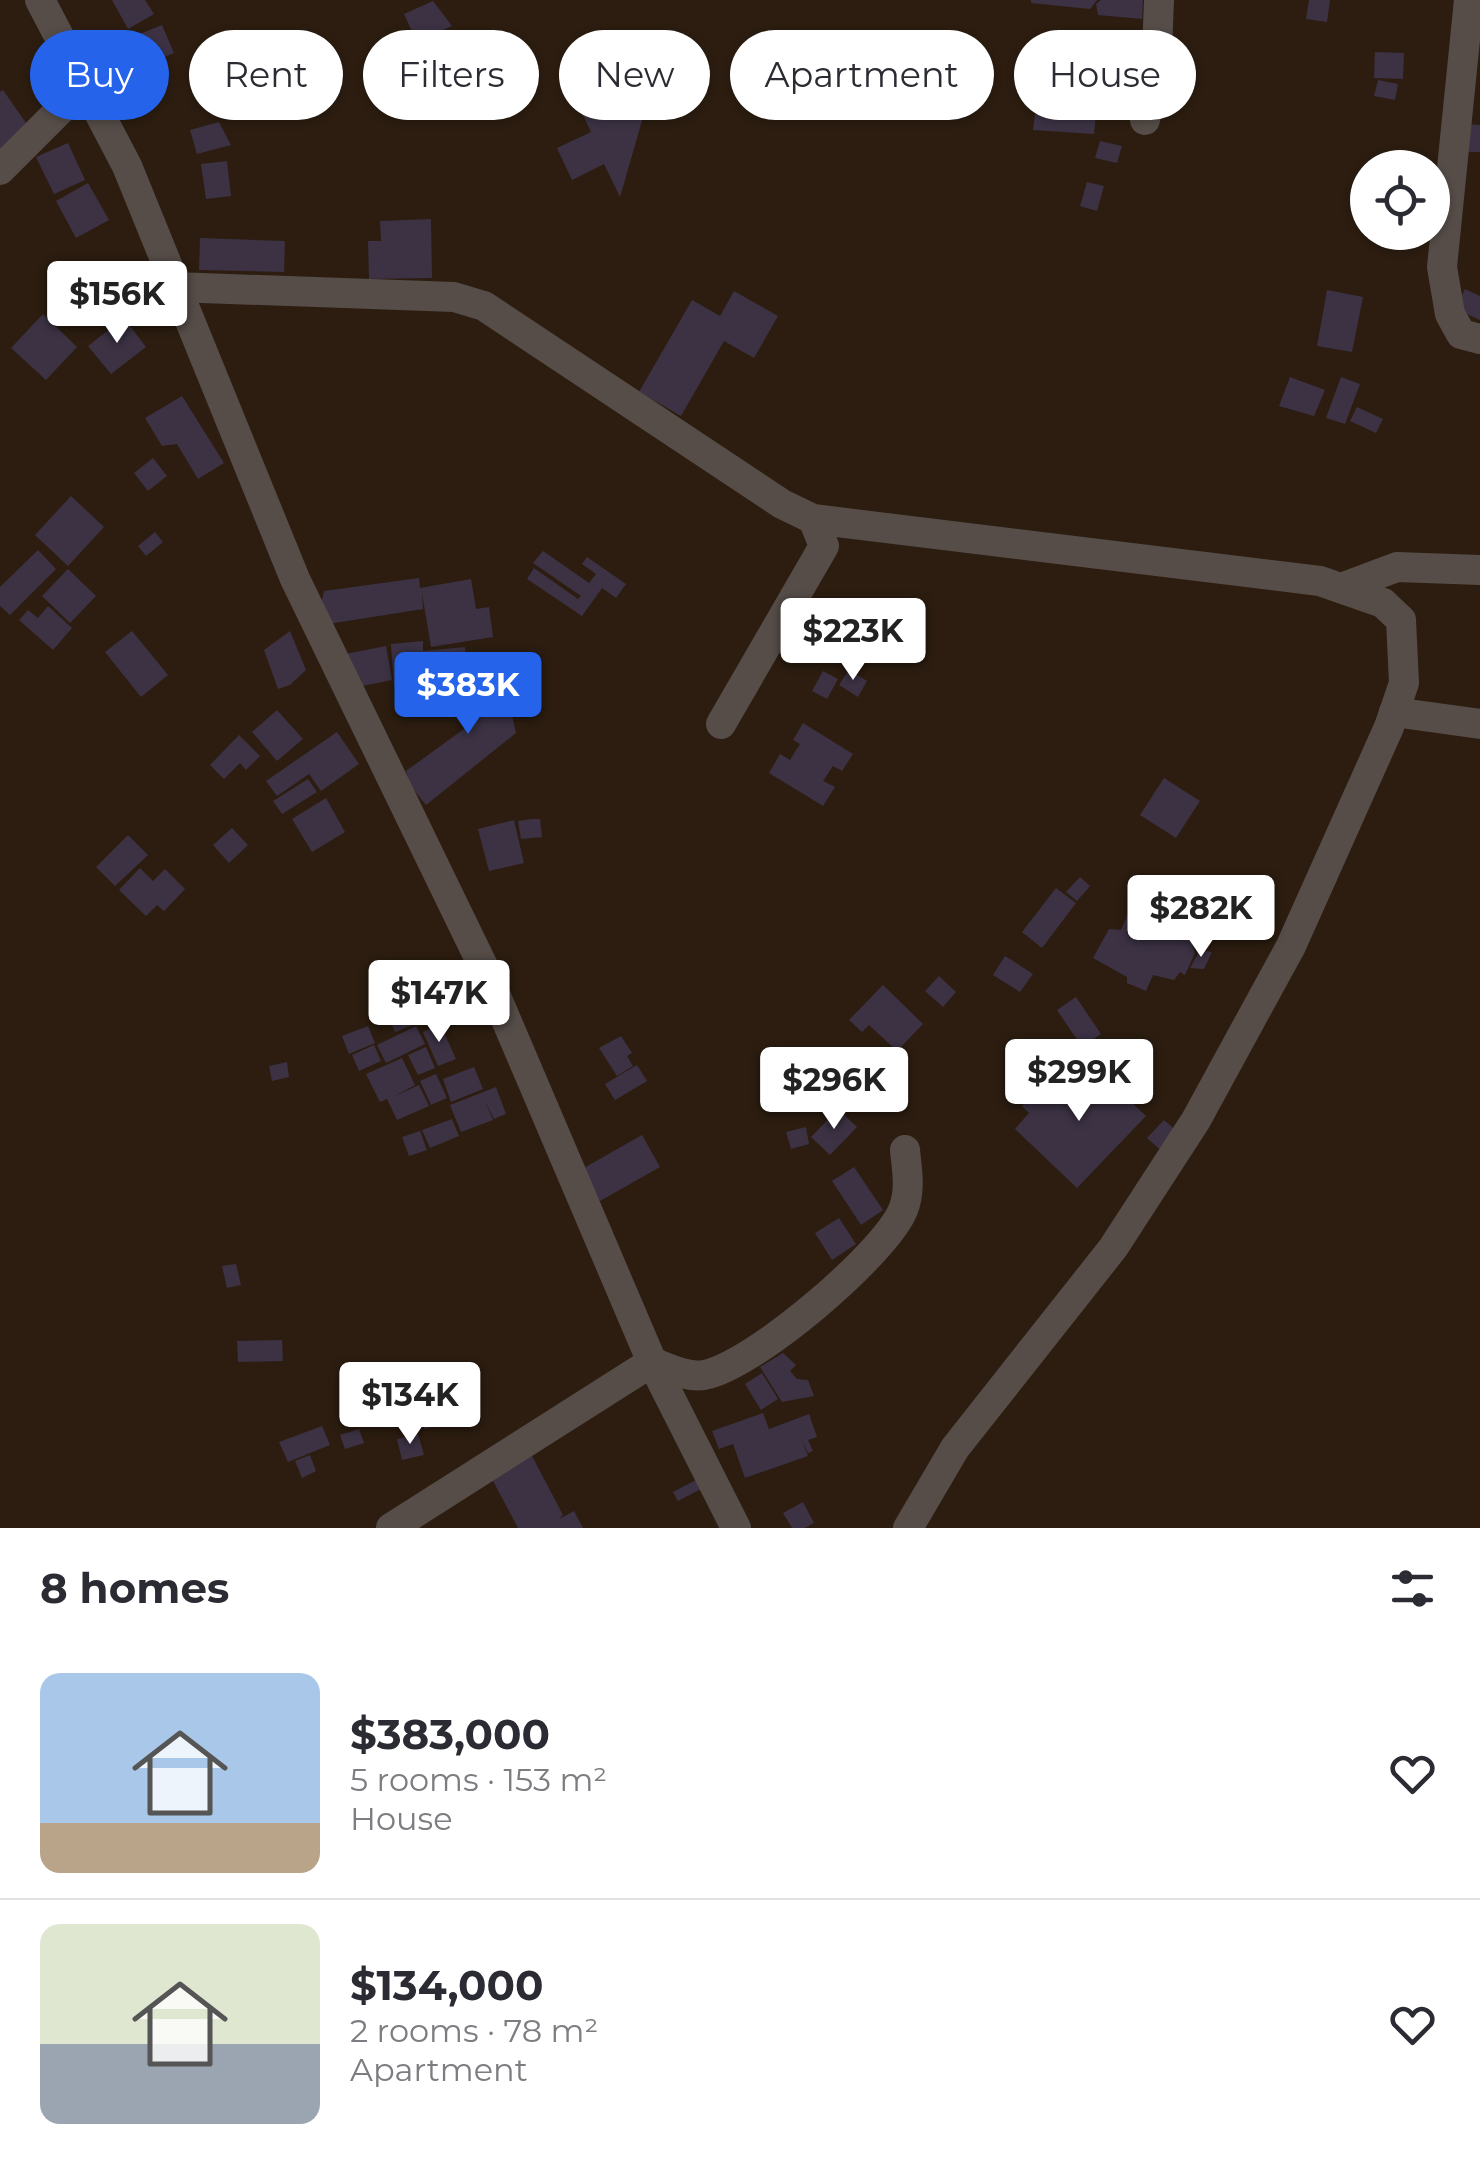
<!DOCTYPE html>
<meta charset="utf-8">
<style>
:root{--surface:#fff;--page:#f2f2f3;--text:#2b2b33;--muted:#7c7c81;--line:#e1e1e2;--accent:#2563eb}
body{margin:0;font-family:Montserrat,sans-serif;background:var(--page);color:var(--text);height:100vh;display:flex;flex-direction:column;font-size:38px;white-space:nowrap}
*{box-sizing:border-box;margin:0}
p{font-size:32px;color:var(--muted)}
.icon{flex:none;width:55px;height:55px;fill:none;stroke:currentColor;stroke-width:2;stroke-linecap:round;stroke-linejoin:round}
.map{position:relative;height:1528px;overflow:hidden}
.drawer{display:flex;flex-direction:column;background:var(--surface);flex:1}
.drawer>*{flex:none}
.guide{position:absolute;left:30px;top:30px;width:1420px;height:90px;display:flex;gap:20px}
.tools{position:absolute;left:1350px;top:150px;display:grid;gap:20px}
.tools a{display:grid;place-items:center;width:100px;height:100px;border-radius:50%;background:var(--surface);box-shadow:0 2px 8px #0004;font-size:50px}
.price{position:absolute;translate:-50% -85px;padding:0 22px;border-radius:10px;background:#fff;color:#222;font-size:32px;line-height:65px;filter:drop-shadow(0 2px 5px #0008)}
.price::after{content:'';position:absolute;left:50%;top:60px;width:30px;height:22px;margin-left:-15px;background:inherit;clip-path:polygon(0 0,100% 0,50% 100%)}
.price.active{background:var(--accent);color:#fff}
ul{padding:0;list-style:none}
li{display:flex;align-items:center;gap:30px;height:250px;padding:0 40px}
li+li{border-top:2px solid var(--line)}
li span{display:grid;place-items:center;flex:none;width:280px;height:200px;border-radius:20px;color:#555}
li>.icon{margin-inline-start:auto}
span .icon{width:120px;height:120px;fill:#fffc;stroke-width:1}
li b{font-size:42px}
h2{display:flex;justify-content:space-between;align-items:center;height:120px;padding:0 40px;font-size:42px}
.tag{padding:0 35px;border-radius:45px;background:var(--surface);box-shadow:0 2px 8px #0004;font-size:35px;line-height:90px}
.tag.active{background:var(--accent);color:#fff}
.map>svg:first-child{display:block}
.building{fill:#3c3244}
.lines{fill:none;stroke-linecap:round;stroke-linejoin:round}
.minor{stroke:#564d48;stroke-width:30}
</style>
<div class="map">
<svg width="1480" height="1528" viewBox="0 0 1480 1528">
<rect width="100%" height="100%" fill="#2c1d10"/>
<g class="building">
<path d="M 112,0 L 145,0 L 154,14 L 128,29 Z"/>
<path d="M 1031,0 L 1097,0 L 1090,9 L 1031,3 Z"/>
<path d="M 1101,0 L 1143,0 L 1142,19 L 1098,15 L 1096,4 Z"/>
<path d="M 1309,0 L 1330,0 L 1327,22 L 1306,19 Z"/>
<path d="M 433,1 L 452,26 L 417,42 L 404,14 Z"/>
<path d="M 162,25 L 174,53 L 128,72 L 117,43 Z"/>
<path d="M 640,47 L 662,89 L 643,99 L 636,86 L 619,96 L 603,66 Z"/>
<path d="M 1375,52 L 1404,53 L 1403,79 L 1374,78 Z"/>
<path d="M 789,67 L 804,74 L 797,91 L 782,84 Z"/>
<path d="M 1040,77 L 1098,94 L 1094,134 L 1033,130 Z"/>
<path d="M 1378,80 L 1398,84 L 1395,100 L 1374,96 Z"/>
<path d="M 3,90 L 33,133 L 0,155 L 0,92 Z"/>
<path d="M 624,101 L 646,107 L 620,197 L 604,164 L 572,180 L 557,148 L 591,132 L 582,113 L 603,104 Z"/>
<path d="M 219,122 L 231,145 L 197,154 L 190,130 Z"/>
<path d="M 1465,124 L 1480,125 L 1480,152 L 1465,152 Z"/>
<path d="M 1100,141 L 1122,146 L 1117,163 L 1095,158 Z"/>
<path d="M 68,143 L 85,180 L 54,194 L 36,157 Z"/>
<path d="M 227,161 L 231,196 L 206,199 L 201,164 Z"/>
<path d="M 1087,182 L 1104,186 L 1097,211 L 1080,206 Z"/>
<path d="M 88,183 L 109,220 L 76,238 L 56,201 Z"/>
<path d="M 431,219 L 432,278 L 369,279 L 368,241 L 381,241 L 380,221 Z"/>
<path d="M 200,238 L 285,241 L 284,272 L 199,270 Z"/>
<path d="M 1465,289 L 1480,296 L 1480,320 L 1456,309 Z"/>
<path d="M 1327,290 L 1363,297 L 1352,352 L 1317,346 Z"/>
<path d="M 734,291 L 778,316 L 754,358 L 724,341 L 681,416 L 639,392 L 692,300 L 720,316 Z"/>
<path d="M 43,314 L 77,347 L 46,380 L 11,348 Z"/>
<path d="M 124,318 L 146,347 L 111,374 L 88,346 Z"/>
<path d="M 1290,377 L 1325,390 L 1314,416 L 1279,406 Z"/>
<path d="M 1341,377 L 1360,384 L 1345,424 L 1326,418 Z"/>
<path d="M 182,396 L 224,463 L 198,479 L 177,444 L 162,446 L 145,418 Z"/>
<path d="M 1357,407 L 1383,419 L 1376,433 L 1350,421 Z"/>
<path d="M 153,458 L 167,476 L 148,491 L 134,473 Z"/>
<path d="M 71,496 L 104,527 L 68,566 L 35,535 Z"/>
<path d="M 155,532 L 163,542 L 146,556 L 138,546 Z"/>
<path d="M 38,550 L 56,569 L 10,615 L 0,606 L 0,587 Z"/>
<path d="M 543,551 L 589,583 L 596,574 L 582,564 L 587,557 L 626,584 L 616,598 L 602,588 L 582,616 L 527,579 L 534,568 L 578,599 L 581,596 L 533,563 Z"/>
<path d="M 68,569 L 96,596 L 70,623 L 42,596 Z"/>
<path d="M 419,578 L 420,588 L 471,579 L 476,609 L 489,607 L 493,637 L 431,647 L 422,593 L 423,609 L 328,624 L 320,608 L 324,591 Z"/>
<path d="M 48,606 L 72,628 L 53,650 L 19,620 L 28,610 L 38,618 Z"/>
<path d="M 132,631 L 168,675 L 141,697 L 105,652 Z"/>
<path d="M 290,631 L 306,670 L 290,685 L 278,689 L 264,650 Z"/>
<path d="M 423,641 L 423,651 L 465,647 L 467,675 L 446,677 L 446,683 L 394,687 L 391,644 Z"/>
<path d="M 386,646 L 392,680 L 352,688 L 345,654 Z"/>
<path d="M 500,662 L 516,733 L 426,805 L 410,785 L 406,771 L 479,718 L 468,668 Z"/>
<path d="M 849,670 L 867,681 L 858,697 L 839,685 Z"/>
<path d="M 823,671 L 838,679 L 827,699 L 812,691 Z"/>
<path d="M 277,710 L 303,739 L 277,761 L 252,732 Z"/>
<path d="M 803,723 L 853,754 L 842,771 L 833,766 L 823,781 L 835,787 L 823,806 L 769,773 L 780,754 L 790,760 L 800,744 L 793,740 Z"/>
<path d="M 337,732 L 359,764 L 321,791 L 309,774 L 277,796 L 266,781 Z"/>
<path d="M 239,735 L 260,756 L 246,770 L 240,763 L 224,779 L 210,765 Z"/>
<path d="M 1164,778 L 1200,801 L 1176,838 L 1140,815 Z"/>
<path d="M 308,779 L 317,792 L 282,814 L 273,801 Z"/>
<path d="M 326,798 L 345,832 L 312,852 L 292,819 Z"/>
<path d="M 532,819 L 540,819 L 542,837 L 521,839 L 518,821 Z"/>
<path d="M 514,820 L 524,863 L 489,871 L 478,829 Z"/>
<path d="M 232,828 L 248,845 L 229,863 L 213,845 Z"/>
<path d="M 128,835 L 148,855 L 115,886 L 96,867 Z"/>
<path d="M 140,868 L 153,881 L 165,869 L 185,889 L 164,911 L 157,905 L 146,916 L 119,890 Z"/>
<path d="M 1080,877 L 1090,886 L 1077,901 L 1066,892 Z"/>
<path d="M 1056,888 L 1076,903 L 1042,948 L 1022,932 Z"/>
<path d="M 1175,903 L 1196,920 L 1191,931 L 1198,936 L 1192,944 L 1195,953 L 1185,975 L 1180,972 L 1174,980 L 1153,975 L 1146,991 L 1127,983 L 1127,977 L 1093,958 L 1109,929 L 1121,930 L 1129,911 L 1138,920 L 1145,907 L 1167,913 Z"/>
<path d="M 1200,950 L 1212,952 L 1204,969 L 1190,968 Z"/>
<path d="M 1005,956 L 1033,974 L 1020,992 L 993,975 Z"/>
<path d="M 939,976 L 956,992 L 943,1007 L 925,991 Z"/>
<path d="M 883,985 L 923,1024 L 897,1051 L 869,1025 L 862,1032 L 849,1020 Z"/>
<path d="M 1076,997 L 1101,1034 L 1082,1047 L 1057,1010 Z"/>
<path d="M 429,1000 L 435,1016 L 395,1032 L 388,1016 Z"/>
<path d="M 440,1024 L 456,1059 L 438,1066 L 423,1032 Z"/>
<path d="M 368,1026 L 375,1043 L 349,1054 L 342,1036 Z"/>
<path d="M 416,1026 L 425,1044 L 386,1063 L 377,1045 Z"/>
<path d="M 621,1036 L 632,1053 L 627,1056 L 633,1066 L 617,1076 L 599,1048 Z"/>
<path d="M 1110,1042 L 1122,1057 L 1109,1066 L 1097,1052 Z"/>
<path d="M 374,1045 L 381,1061 L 359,1071 L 352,1055 Z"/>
<path d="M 426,1047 L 435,1068 L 418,1075 L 408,1055 Z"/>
<path d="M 402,1058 L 415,1085 L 393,1097 L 419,1085 L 429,1106 L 397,1120 L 387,1099 L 380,1102 L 366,1074 Z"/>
<path d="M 287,1062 L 289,1077 L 272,1081 L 269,1066 Z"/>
<path d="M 637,1065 L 647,1081 L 615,1100 L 605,1084 Z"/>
<path d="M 1092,1065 L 1146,1116 L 1077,1188 L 1015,1129 L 1029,1113 L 1022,1106 L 1047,1080 L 1063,1095 Z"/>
<path d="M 474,1067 L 483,1089 L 451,1102 L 443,1079 Z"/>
<path d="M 436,1074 L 447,1098 L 431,1105 L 420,1081 Z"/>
<path d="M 496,1087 L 506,1114 L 494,1119 L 485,1101 L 493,1120 L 461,1132 L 450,1105 Z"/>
<path d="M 838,1109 L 857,1127 L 830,1155 L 811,1137 Z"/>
<path d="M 452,1119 L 459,1136 L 430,1148 L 422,1130 Z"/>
<path d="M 1164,1120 L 1180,1134 L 1163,1152 L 1147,1138 Z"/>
<path d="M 806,1127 L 809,1144 L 791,1149 L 786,1132 Z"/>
<path d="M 420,1131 L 427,1150 L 409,1156 L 402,1137 Z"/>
<path d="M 642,1135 L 660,1167 L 600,1201 L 582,1169 Z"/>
<path d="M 854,1167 L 883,1210 L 861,1225 L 832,1181 Z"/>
<path d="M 839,1218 L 856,1244 L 832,1260 L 815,1233 Z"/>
<path d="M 236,1264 L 241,1285 L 227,1288 L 222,1266 Z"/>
<path d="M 282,1340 L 283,1361 L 238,1362 L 237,1341 Z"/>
<path d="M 783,1353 L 796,1365 L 790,1371 L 797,1379 L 808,1380 L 814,1396 L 782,1402 L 760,1367 Z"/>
<path d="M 762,1373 L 778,1399 L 761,1410 L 745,1384 Z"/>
<path d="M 455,1400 L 460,1421 L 424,1429 L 419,1408 Z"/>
<path d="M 763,1413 L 769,1429 L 809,1414 L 817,1437 L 808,1440 L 813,1451 L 808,1453 L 802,1440 L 808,1456 L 745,1478 L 733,1444 L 719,1449 L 712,1431 Z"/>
<path d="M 322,1426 L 330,1445 L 288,1462 L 279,1442 Z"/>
<path d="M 359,1429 L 364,1443 L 345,1449 L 340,1435 Z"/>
<path d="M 418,1434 L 424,1455 L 402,1460 L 397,1439 Z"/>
<path d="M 310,1455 L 316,1471 L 302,1478 L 295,1461 Z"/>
<path d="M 532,1456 L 563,1515 L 559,1519 L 574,1511 L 583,1528 L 518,1528 L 491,1477 Z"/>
<path d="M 696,1480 L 701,1489 L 678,1501 L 673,1492 Z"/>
<path d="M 803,1502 L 814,1523 L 805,1528 L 792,1528 L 783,1513 Z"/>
</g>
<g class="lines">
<g class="minor">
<path d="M 40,0 L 127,166 L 295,579 L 484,968 L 652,1362 L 736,1528"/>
<path d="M 1469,0 L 1442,267 L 1450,314 L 1461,334 L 1480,339"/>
<path d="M 1145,120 L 1157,51 L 1159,0"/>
<path d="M 0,170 L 84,86"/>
<path d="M 174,287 L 454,297 L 484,306 L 782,504 L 813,519 L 1320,581 L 1383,603 L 1401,620 L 1404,683 L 1389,727 L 1291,946 L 1226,1065 L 1196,1120 L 1113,1248 L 955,1448 L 908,1528"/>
<path d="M 1341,588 L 1397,567 L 1480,570"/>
<path d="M 1394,712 L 1480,724"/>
<path d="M 721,724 L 824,546 L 813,519"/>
<path d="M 391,1528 L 652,1362 C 668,1368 687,1378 704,1375 C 752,1367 884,1255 903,1210 C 911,1190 907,1171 905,1150"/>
</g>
</g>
</svg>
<div class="tools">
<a><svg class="icon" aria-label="locate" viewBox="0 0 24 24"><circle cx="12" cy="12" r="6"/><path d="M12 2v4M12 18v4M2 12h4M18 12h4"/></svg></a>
</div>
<b class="price" style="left:117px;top:346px">$156K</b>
<b class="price" style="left:853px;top:683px">$223K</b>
<b class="price active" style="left:468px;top:737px">$383K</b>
<b class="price" style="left:1201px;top:960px">$282K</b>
<b class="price" style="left:439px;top:1045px">$147K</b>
<b class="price" style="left:1079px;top:1124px">$299K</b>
<b class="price" style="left:834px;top:1132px">$296K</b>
<b class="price" style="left:410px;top:1447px">$134K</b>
<div class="guide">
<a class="tag active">Buy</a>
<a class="tag">Rent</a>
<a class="tag">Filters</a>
<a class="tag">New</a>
<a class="tag">Apartment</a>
<a class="tag">House</a>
</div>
</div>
<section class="drawer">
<h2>8 homes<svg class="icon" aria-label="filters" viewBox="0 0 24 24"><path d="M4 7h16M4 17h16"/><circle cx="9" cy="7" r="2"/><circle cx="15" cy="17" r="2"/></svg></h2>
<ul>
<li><span style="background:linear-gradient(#a9c7e8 75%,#b9a48a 0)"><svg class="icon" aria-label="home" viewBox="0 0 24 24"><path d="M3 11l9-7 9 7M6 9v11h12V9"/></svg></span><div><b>$383,000</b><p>5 rooms · 153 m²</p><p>House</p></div><svg class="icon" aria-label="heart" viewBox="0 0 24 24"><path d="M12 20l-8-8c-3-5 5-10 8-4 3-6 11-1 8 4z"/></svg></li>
<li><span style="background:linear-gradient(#dfe7d0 60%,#9aa5b1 0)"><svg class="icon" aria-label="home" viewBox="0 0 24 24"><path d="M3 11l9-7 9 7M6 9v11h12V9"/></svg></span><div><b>$134,000</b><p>2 rooms · 78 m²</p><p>Apartment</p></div><svg class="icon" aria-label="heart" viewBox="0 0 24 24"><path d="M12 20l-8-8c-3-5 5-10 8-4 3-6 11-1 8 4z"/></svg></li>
</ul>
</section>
